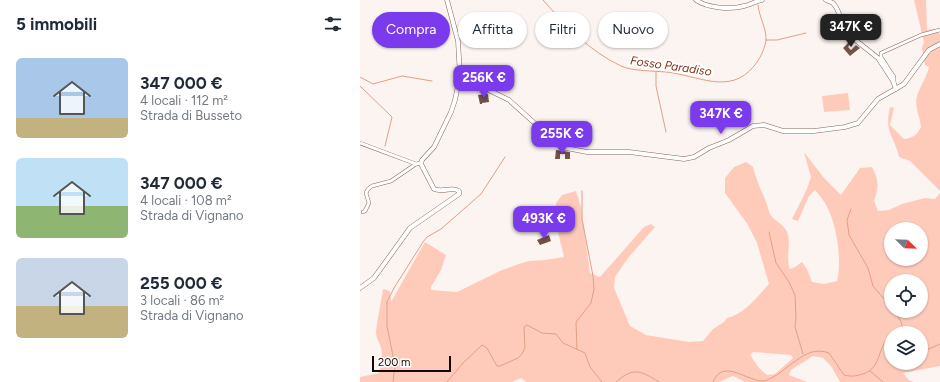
<!DOCTYPE html>
<html lang="it">
<meta charset="utf-8">
<style>
:root{--surface:#fff;--page:#f6f6f7;--text:#1f2937;--muted:#747a83;--accent:#7c3aed}
body{margin:0;font-family:Figtree,sans-serif;background:var(--page);color:var(--text);height:100vh;display:flex;flex-direction:column;font-size:15px;white-space:nowrap}
*{box-sizing:border-box;margin:0}
p{font-size:13px;color:var(--muted)}
.icon{flex:none;width:22px;height:22px;fill:none;stroke:currentColor;stroke-width:2;stroke-linecap:round;stroke-linejoin:round}
.map{position:relative;flex:1;overflow:hidden}
.side{display:flex;flex-direction:column;background:var(--surface);width:360px}
.side>*{flex:none}
.top-card{position:absolute;left:12px;top:12px;width:380px;height:36px;display:flex;gap:8px}
.needle{width:26px;rotate:113deg}
.tools{position:absolute;left:524px;top:222px;display:grid;gap:8px}
.tools a{display:grid;place-items:center;width:44px;height:44px;border-radius:50%;background:var(--surface);box-shadow:0 1px 3px #0004;font-size:20px}
.scale{position:absolute;left:12px;bottom:10px;width:79px;box-sizing:border-box;padding-left:4px;border:2px solid #140805;border-top:0;font-size:11px;line-height:14px;white-space:nowrap;color:#140805;-webkit-text-stroke:3px #fff;paint-order:stroke}
.price{position:absolute;translate:-50% -34px;padding:0 9px;border-radius:8px;background:var(--accent);color:#fff;font-size:13px;line-height:26px;filter:drop-shadow(0 1px 2px #0008)}
.price::after{content:'';position:absolute;left:50%;top:24px;width:12px;height:9px;margin-left:-6px;background:inherit;clip-path:polygon(0 0,100% 0,50% 100%)}
.price.selected{background:#222;color:#fff}
ul{padding:0;list-style:none}
li{display:flex;align-items:center;gap:12px;height:100px;padding:0 16px}
li span{display:grid;place-items:center;flex:none;width:112px;height:80px;border-radius:6px;color:#555}
li>.icon{margin-inline-start:auto}
span .icon{width:48px;height:48px;fill:#fffc;stroke-width:1}
li b{font-size:17px}
h2{display:flex;justify-content:space-between;align-items:center;height:48px;padding:0 16px;font-size:17px}
.chip{padding:0 14px;border-radius:18px;background:var(--surface);box-shadow:0 1px 3px #0004;font-size:14px;line-height:36px}
.chip.selected{background:var(--accent);color:#fff}
main{display:flex;flex:1;min-height:0}
.map>svg:first-child{display:block}
.green{fill:#fecbbb;fill-rule:evenodd}
.lines{fill:none;stroke-linecap:round;stroke-linejoin:round}
.stream{stroke:#e59d86;stroke-width:1}
.building{fill:#745349}
.street-casing{stroke:#87665b;stroke-width:4}
.secondary-casing{stroke:#87665b;stroke-width:5}
.street{stroke:#fff;stroke-width:3}
.secondary{stroke:#fff;stroke-width:4}
.labels{text-anchor:middle;stroke-width:4;stroke-linejoin:round;paint-order:stroke}
.water-label{font-size:12px;font-style:italic;fill:#853014;stroke:#fff}
</style>
<main>
<section class="side">
<h2>5 immobili<svg class="icon" aria-label="filters" viewBox="0 0 24 24"><path d="M4 7h16M4 17h16"/><circle cx="9" cy="7" r="2"/><circle cx="15" cy="17" r="2"/></svg></h2>
<ul>
<li><span style="background:linear-gradient(#a9c7e8 75%,#c2b280 0)"><svg class="icon" aria-label="home" viewBox="0 0 24 24"><path d="M3 11l9-7 9 7M6 9v11h12V9"/></svg></span><div><b>347 000 €</b><p>4 locali · 112 m²</p><p>Strada di Busseto</p></div></li>
<li><span style="background:linear-gradient(#bfe0f5 60%,#8fb573 0)"><svg class="icon" aria-label="home" viewBox="0 0 24 24"><path d="M3 11l9-7 9 7M6 9v11h12V9"/></svg></span><div><b>347 000 €</b><p>4 locali · 108 m²</p><p>Strada di Vignano</p></div></li>
<li><span style="background:linear-gradient(#c9d6e8 60%,#c2b280 0)"><svg class="icon" aria-label="home" viewBox="0 0 24 24"><path d="M3 11l9-7 9 7M6 9v11h12V9"/></svg></span><div><b>255 000 €</b><p>3 locali · 86 m²</p><p>Strada di Vignano</p></div></li>
</ul>
</section>
<div class="map">
<svg width="580" height="382" viewBox="0 0 580 382">
<rect width="100%" height="100%" fill="#fcf4f1"/>
<g class="green">
<path d="M 554,0 L 566,0 L 567,30 L 574,29 L 580,34 L 580,191 L 550,161 L 539,157 C 534,134 524,134 530,107 L 534,108 L 530,125 L 544,139 C 553,138 557,135 561,127 C 560,117 554,106 557,96 C 560,86 567,77 569,67 L 565,65 L 562,48 L 564,42 Z"/>
<path d="M 488,93 L 490,110 L 464,112 L 462,96 Z"/>
<path d="M 444,152 L 464,178 L 481,195 L 500,168 L 512,167 C 519,180 519,187 514,201 L 518,211 L 529,210 L 542,204 L 565,198 L 575,199 L 580,193 L 580,366 L 543,373 L 549,380 L 554,382 L 480,382 L 471,366 L 463,358 L 453,356 L 431,370 L 429,375 L 447,382 L 385,382 L 373,376 L 359,382 L 166,382 L 161,378 L 152,382 L 0,382 L 0,377 L 19,373 C 21,365 23,356 21,348 C 20,343 16,338 16,333 C 17,319 21,304 23,289 L 30,291 L 31,302 L 65,242 L 86,255 L 81,270 L 71,287 L 71,290 L 97,292 L 142,270 L 159,264 L 169,261 L 185,260 L 204,257 L 197,228 L 196,203 L 202,195 L 216,191 L 221,207 L 230,273 L 240,277 L 284,227 L 291,224 L 295,227 L 268,258 L 255,277 L 254,288 L 270,326 L 286,335 L 329,342 L 343,341 L 353,329 L 364,322 L 367,318 C 384,315 398,296 409,284 L 397,243 L 388,225 L 365,193 L 365,178 L 374,167 L 386,162 L 393,167 C 396,179 400,188 405,199 C 407,204 408,209 410,214 C 414,221 423,223 427,232 C 432,244 425,256 430,269 L 435,267 L 442,262 L 447,269 L 452,282 L 464,284 L 477,281 C 482,261 477,229 469,211 C 466,203 460,196 455,190 L 449,196 L 438,221 L 432,219 L 447,189 L 451,177 ZM 531,229 L 561,229 L 561,259 L 531,259 ZM 531,281 L 561,281 L 561,311 L 531,311 ZM 531,333 L 561,333 L 561,363 L 531,363 ZM 393,352 L 431,355 L 433,358 L 415,374 L 407,375 L 399,368 L 390,355 Z"/>
</g>
<g class="lines">
<g class="stream">
<path d="M 183,0 C 206,26 229,51 261,66 C 271,71 295,71 306,72 C 337,75 370,96 394,66 C 400,59 404,50 406,41 C 407,29 399,17 398,5"/>
<path d="M 406,40 L 417,40 L 446,33"/>
<path d="M 188,45 L 198,19"/>
<path d="M 296,72 L 296,86 L 306,132"/>
<path d="M 0,77 L 13,84 L 42,76 L 72,81"/>
<path d="M 0,86 L 32,117 L 25,146"/>
<path d="M 491,209 L 487,220 L 489,235 L 508,268 L 513,286 L 531,307"/>
<path d="M 409,232 L 416,263 L 429,282 L 435,295 L 436,318 L 435,327 L 443,354"/>
<path d="M 534,311 C 539,318 544,324 542,332"/>
<path d="M 535,333 L 545,333"/>
<path d="M 217,349 L 216,322 L 231,303 L 234,289 L 233,276 L 222,219 L 222,191"/>
<path d="M 561,350 L 569,349 L 580,344"/>
<path d="M 510,371 L 523,382"/>
<path d="M 33,382 L 35,366 L 27,326 L 27,302 L 34,288 L 63,242 L 67,237 L 81,229 L 121,194 L 145,157"/>
<path d="M 87,382 L 103,363 L 122,345 L 127,348 L 137,366 L 140,366 L 158,358 L 162,354 L 165,348 L 164,327 L 167,325 L 182,333 L 196,334 L 203,343 L 225,353 L 230,367 L 242,382"/>
<path d="M 256,382 C 273,367 280,370 299,382"/>
<path d="M 353,382 C 363,357 387,382 404,381 C 426,375 444,343 469,353 L 484,375 C 491,377 496,376 503,374 C 522,368 517,346 531,335"/>
</g>
</g>
<g class="building">
<path d="M 488,38 L 492,42 L 488,47 L 491,50 L 496,45 L 500,48 L 490,56 L 483,48 L 488,43 L 486,40 Z"/>
<path d="M 128,94 L 129,102 L 122,103 L 122,104 L 120,104 L 118,95 Z"/>
<path d="M 196,150 L 210,152 L 210,159 L 205,159 L 205,154 L 200,154 L 200,159 L 195,159 Z"/>
<path d="M 189,235 L 191,241 L 180,245 L 177,240 Z"/>
</g>
<g class="lines">
<defs>
<g id="street">
<path d="M 534,83 L 534,77 L 521,57 L 521,53 L 561,35 L 580,30"/>
<path d="M 0,143 L 56,164"/>
<path d="M 3,212 L 5,211 L 9,203 L 6,193 L 8,189 L 12,186 L 31,181 L 56,164 L 61,163"/>
</g>
<g id="secondary">
<path d="M 336,0 C 347,8 371,10 384,6 C 390,5 396,1 402,0"/>
<path d="M 466,0 L 473,3 L 476,7 L 489,35 L 518,58 L 533,81 L 536,89"/>
<path d="M 100,76 L 149,100 L 201,147 L 227,152 L 269,152 L 324,159 L 334,157 L 349,148 L 369,140 L 393,126 L 404,125 L 423,131 L 454,131 L 485,127 L 498,123 L 518,99 L 544,84 L 569,50 L 580,44"/>
<path d="M 0,288 L 14,278 L 50,228 L 99,194 L 99,191 C 91,186 83,193 74,189 L 61,164 L 62,160 L 74,147 L 91,112 L 95,100 L 100,76 L 98,41 L 87,0"/>
</g>
</defs>
<use href="#street" class="street-casing"/>
<use href="#secondary" class="secondary-casing"/>
<use href="#street" class="street"/>
<use href="#secondary" class="secondary"/>
</g>
<g class="labels">
<g class="water-label">
<text transform="translate(311 66) rotate(8)" y="4">Fosso Paradiso</text>
</g>
</g>
</svg>
<div class="tools">
<a><svg class="needle" viewBox="-14 -14 28 28"><path d="M0-13l5 13h-10z" fill="#e53935"/><path d="M0 13l5-13h-10z" fill="#747a83"/></svg></a>
<a><svg class="icon" aria-label="locate" viewBox="0 0 24 24"><circle cx="12" cy="12" r="6"/><path d="M12 2v4M12 18v4M2 12h4M18 12h4"/></svg></a>
<a><svg class="icon" aria-label="layers" viewBox="0 0 24 24"><path d="M12 4l9 5-9 5-9-5zM3 14l9 5 9-5"/></svg></a>
</div>
<div class="scale">200 m</div>
<b class="price selected" style="left:491px;top:48px">347K €</b>
<b class="price" style="left:124px;top:99px">256K €</b>
<b class="price" style="left:361px;top:135px">347K €</b>
<b class="price" style="left:202px;top:155px">255K €</b>
<b class="price" style="left:184px;top:240px">493K €</b>
<div class="top-card">
<a class="chip selected">Compra</a>
<a class="chip">Affitta</a>
<a class="chip">Filtri</a>
<a class="chip">Nuovo</a>
</div>
</div>
</main>
